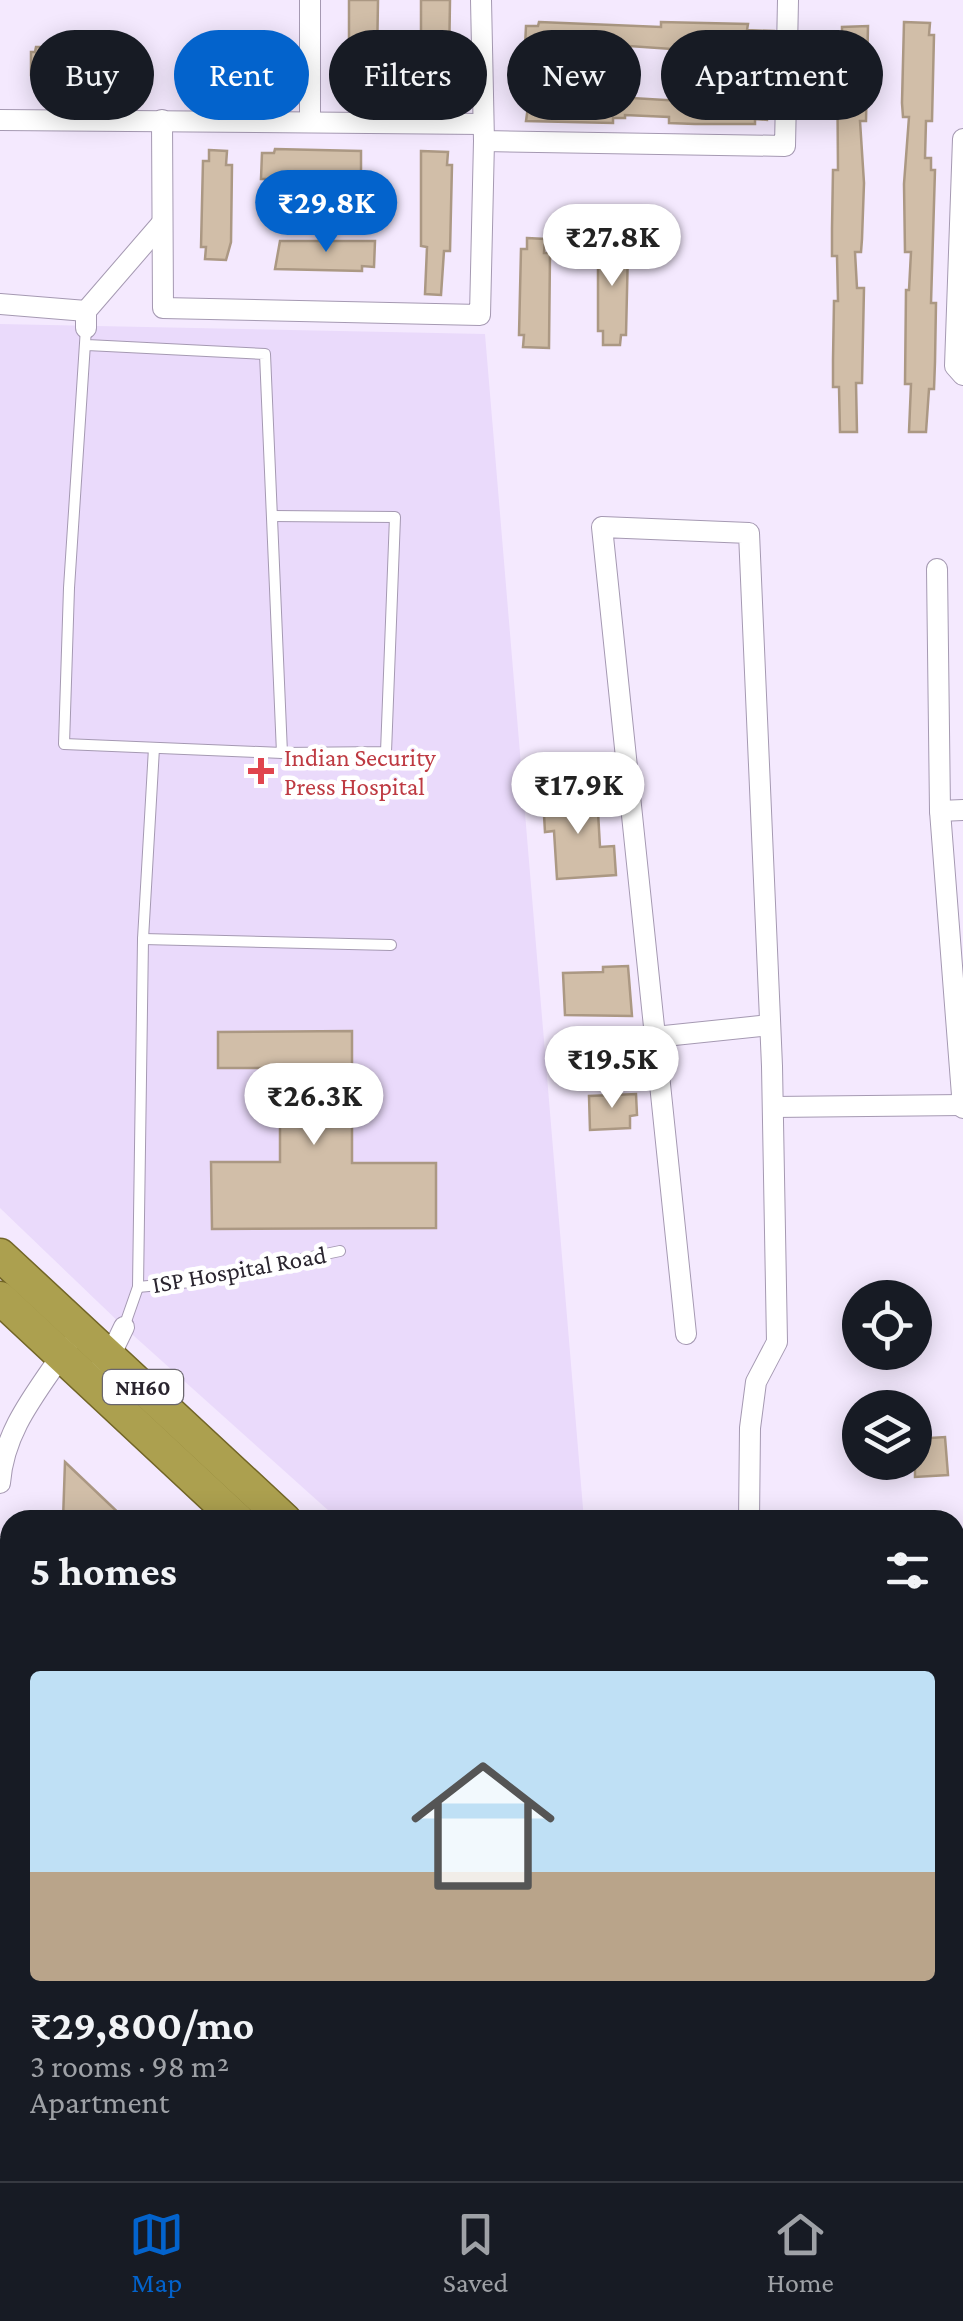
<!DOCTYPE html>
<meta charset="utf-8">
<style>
:root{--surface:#171b24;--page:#242831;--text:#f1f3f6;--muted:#9ea1a6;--line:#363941;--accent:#0363cc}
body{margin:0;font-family:"Crimson Pro",serif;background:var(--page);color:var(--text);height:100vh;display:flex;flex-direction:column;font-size:38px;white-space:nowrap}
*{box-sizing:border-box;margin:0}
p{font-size:32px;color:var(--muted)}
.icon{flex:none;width:55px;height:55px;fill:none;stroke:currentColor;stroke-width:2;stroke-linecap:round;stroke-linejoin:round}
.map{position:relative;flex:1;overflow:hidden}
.panel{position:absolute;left:0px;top:1510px;width:965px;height:672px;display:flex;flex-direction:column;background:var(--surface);border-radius:30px 30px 0 0;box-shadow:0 5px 25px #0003}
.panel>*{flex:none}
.hud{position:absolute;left:30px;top:30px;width:905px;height:90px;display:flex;gap:20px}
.controls{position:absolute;left:842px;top:1280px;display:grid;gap:20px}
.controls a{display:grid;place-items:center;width:90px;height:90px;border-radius:50%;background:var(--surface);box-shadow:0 5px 25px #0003;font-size:50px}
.price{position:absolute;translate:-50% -85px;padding:0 22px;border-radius:35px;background:#fff;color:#222;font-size:32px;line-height:65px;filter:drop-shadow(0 2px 5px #0008)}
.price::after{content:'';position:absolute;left:50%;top:60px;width:30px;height:22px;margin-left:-15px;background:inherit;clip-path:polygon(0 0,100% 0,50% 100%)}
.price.active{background:var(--accent);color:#fff}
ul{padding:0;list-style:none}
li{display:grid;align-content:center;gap:20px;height:530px;padding:0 30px}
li+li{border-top:2px solid var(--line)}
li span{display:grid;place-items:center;height:310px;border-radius:10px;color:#555}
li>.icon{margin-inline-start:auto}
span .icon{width:180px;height:180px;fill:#fffc;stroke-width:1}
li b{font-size:42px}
h2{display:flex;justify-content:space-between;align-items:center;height:120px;padding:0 30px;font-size:42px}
.pill{padding:0 35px;border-radius:45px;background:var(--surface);box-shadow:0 5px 25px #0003;font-size:35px;line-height:90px}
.pill.active{background:var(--accent);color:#fff}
.menu{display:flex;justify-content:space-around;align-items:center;height:140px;border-top:2px solid var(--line);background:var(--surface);font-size:28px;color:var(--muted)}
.menu a{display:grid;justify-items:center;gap:5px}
.menu .active{color:var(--accent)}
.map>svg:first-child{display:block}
.built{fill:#eadafb}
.building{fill:#d1bea8;stroke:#ab9883;stroke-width:2.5}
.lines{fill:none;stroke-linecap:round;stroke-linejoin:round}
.service-casing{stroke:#a599b2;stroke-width:12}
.minor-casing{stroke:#a599b2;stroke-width:22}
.trunk-casing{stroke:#726527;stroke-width:35}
.service{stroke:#fff;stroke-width:10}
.minor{stroke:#fff;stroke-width:20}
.trunk{stroke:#aca04f;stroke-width:32}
.health-dot{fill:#e0444e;stroke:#fff;stroke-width:4}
.labels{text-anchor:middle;stroke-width:9;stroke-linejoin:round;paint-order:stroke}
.shield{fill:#fff;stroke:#6a666d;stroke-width:2.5}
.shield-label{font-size:22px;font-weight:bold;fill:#2a252f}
.health-label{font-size:25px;fill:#be3a42;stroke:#fff;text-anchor:start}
.street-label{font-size:25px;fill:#2a252f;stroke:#fff}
</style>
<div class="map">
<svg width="963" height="2181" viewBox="0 0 963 2181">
<rect width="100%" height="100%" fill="#f4e9fe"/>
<path class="built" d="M 0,324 L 485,334 L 584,1520 L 339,1520 L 124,1327 L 0,1208 Z"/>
<g class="building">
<path d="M 349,0 L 378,0 L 377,61 L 372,61 L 372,75 L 354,75 L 354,65 L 349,65 Z"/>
<path d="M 421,0 L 450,0 L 449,64 L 444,64 L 443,75 L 426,74 L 426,60 L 421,60 Z"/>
<path d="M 539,22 L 661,27 L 661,22 L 748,24 L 747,30 L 774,31 L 773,48 L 743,47 L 743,53 L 729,53 L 615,45 L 613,51 L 525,47 L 526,26 L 538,26 Z"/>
<path d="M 904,22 L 930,23 L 929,35 L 934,35 L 932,121 L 926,121 L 925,158 L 931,158 L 931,170 L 935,170 L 931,303 L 936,303 L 935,362 L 934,389 L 929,389 L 926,432 L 909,432 L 911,384 L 905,384 L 906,290 L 909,290 L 911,252 L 905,252 L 904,184 L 909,117 L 903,117 L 902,103 Z"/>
<path d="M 868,26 L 866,121 L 860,121 L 864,183 L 862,239 L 861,252 L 855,252 L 857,288 L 864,288 L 862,383 L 856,383 L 857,432 L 840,432 L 839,387 L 833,387 L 833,360 L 834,301 L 838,301 L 837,256 L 832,256 L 832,229 L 833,170 L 838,170 L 837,39 L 842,39 L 842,27 Z"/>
<path d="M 36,47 L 131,47 L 130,73 L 118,72 L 118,77 L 31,75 L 31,52 L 35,52 Z"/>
<path d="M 193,49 L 289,49 L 288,75 L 276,74 L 275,79 L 189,77 L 189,54 L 193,54 Z"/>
<path d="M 530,92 L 682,101 L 684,95 L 768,94 L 767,120 L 755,119 L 755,124 L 695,124 L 669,123 L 669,117 L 625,115 L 625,118 L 613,118 L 613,123 L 526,121 Z"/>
<path d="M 275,149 L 361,151 L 361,174 L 357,174 L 357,179 L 261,179 L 262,153 L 274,153 Z"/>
<path d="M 209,150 L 227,151 L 226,165 L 232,165 L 231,242 L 226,260 L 205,259 L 206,247 L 201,247 L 203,161 L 209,161 Z"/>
<path d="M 421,151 L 448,152 L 447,165 L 452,165 L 450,251 L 444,251 L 441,295 L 425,294 L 427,247 L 421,246 Z"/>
<path d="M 598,236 L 624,237 L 624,249 L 628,249 L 626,335 L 621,335 L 620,345 L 603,345 L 603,331 L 598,331 Z"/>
<path d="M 527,238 L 545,239 L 544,253 L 550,253 L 549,348 L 523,347 L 524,335 L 519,335 L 521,249 L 527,249 Z"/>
<path d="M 280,241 L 375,241 L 374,267 L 362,266 L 362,271 L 275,269 Z"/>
<path d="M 597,794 L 600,847 L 614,846 L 616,875 L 557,879 L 554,831 L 545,832 L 543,797 Z"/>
<path d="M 628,966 L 632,1016 L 565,1015 L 563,973 L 603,972 L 603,967 Z"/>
<path d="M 352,1031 L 352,1163 L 436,1163 L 436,1228 L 212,1229 L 211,1162 L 280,1162 L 280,1068 L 218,1068 L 218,1032 Z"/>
<path d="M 636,1094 L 637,1115 L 630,1116 L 630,1128 L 590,1130 L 589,1096 Z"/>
<path d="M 945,1437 L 948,1475 L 915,1477 L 915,1439 Z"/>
<path d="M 65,1462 L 126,1520 L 63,1520 Z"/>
</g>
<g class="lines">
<defs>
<g id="service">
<path d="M 86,328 L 69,588 L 64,744 L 282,753 L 265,354 L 87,345"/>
<path d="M 272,516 L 395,517 L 386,752 L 282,753"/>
<path d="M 143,939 L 391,945"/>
<path d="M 138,1287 L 191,1282 L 340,1251"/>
<path d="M 124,1327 L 138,1287 L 143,939 L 154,748"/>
</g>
<g id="minor">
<path d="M 310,0 L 310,121"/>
<path d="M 481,0 L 484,141 L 785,146 L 788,0"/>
<path d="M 0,120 L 483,124"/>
<path d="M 162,120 L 163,308 L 480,315 L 484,141"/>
<path d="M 963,139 L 955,366 L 963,375"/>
<path d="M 0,304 L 86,311"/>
<path d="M 86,328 L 86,311 L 162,223"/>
<path d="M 937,569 L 940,811 L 963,1108"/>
<path d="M 940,811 L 963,810"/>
<path d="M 655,1037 L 770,1025"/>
<path d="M 773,1107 L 963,1105"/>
<path d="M 686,1334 L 602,527 L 749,533 L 772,1066 L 777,1342 L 756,1382 L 750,1428 L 749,1520"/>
<path d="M 102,1364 L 110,1356 L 124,1327"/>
<path d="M 0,1483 C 4,1429 38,1391 67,1347"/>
<path d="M 0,1547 L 10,1630"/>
<path d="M 0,1706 L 10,1714"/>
<path d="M 0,1905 L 10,1905"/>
<path d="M 955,1907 L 963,1899"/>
<path d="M 0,1996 L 10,1996"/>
<path d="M 34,2172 L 34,2181"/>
<path d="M 751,2181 L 758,2172"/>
</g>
<g id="trunk">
<path d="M 0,1255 L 285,1520"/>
<path d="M 0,1298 L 238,1520"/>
<path d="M 955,2148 L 963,2155"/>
<path d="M 935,2172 L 944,2181"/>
</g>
</defs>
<use href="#service" class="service-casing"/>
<use href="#minor" class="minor-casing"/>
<use href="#trunk" class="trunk-casing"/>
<use href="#service" class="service"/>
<use href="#minor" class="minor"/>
<use href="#trunk" class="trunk"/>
</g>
<path class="health-dot" d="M256 756h10v10h10v10h-10v10h-10v-10h-10v-10h10z"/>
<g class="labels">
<rect class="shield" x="103" y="1370" width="80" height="34" rx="8"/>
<g class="shield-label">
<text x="143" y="1395">NH60</text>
</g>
<g class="health-label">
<text x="284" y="766">Indian Security<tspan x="284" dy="29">Press Hospital</tspan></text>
</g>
<g class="street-label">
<text transform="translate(239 1269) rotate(-10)" y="9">ISP Hospital Road</text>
</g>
</g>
</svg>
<div class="controls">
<a><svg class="icon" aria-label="locate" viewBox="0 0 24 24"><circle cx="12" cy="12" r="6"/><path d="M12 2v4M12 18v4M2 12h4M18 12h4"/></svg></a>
<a><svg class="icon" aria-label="layers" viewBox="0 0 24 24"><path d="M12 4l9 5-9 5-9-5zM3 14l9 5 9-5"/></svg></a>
</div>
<b class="price active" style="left:326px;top:255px">₹29.8K</b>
<b class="price" style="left:612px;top:289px">₹27.8K</b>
<b class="price" style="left:578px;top:837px">₹17.9K</b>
<b class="price" style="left:612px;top:1111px">₹19.5K</b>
<b class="price" style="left:314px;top:1148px">₹26.3K</b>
<div class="hud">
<a class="pill">Buy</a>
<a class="pill active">Rent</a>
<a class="pill">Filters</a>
<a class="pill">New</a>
<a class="pill">Apartment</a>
</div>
<section class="panel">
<h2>5 homes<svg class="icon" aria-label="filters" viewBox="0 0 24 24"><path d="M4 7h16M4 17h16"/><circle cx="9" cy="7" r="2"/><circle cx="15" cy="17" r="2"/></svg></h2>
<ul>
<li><span style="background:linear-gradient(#bfe0f5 65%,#b9a48a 0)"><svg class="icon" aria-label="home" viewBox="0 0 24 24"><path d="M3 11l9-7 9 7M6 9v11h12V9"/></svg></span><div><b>₹29,800/mo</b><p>3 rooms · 98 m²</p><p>Apartment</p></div></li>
</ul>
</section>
</div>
<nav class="menu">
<a class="active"><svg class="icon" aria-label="map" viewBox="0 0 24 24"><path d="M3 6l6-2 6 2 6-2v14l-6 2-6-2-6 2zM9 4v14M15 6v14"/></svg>Map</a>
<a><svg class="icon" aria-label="saved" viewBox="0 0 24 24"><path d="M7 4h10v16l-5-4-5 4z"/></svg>Saved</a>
<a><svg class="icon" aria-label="home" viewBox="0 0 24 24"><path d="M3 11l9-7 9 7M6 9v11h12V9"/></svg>Home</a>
</nav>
